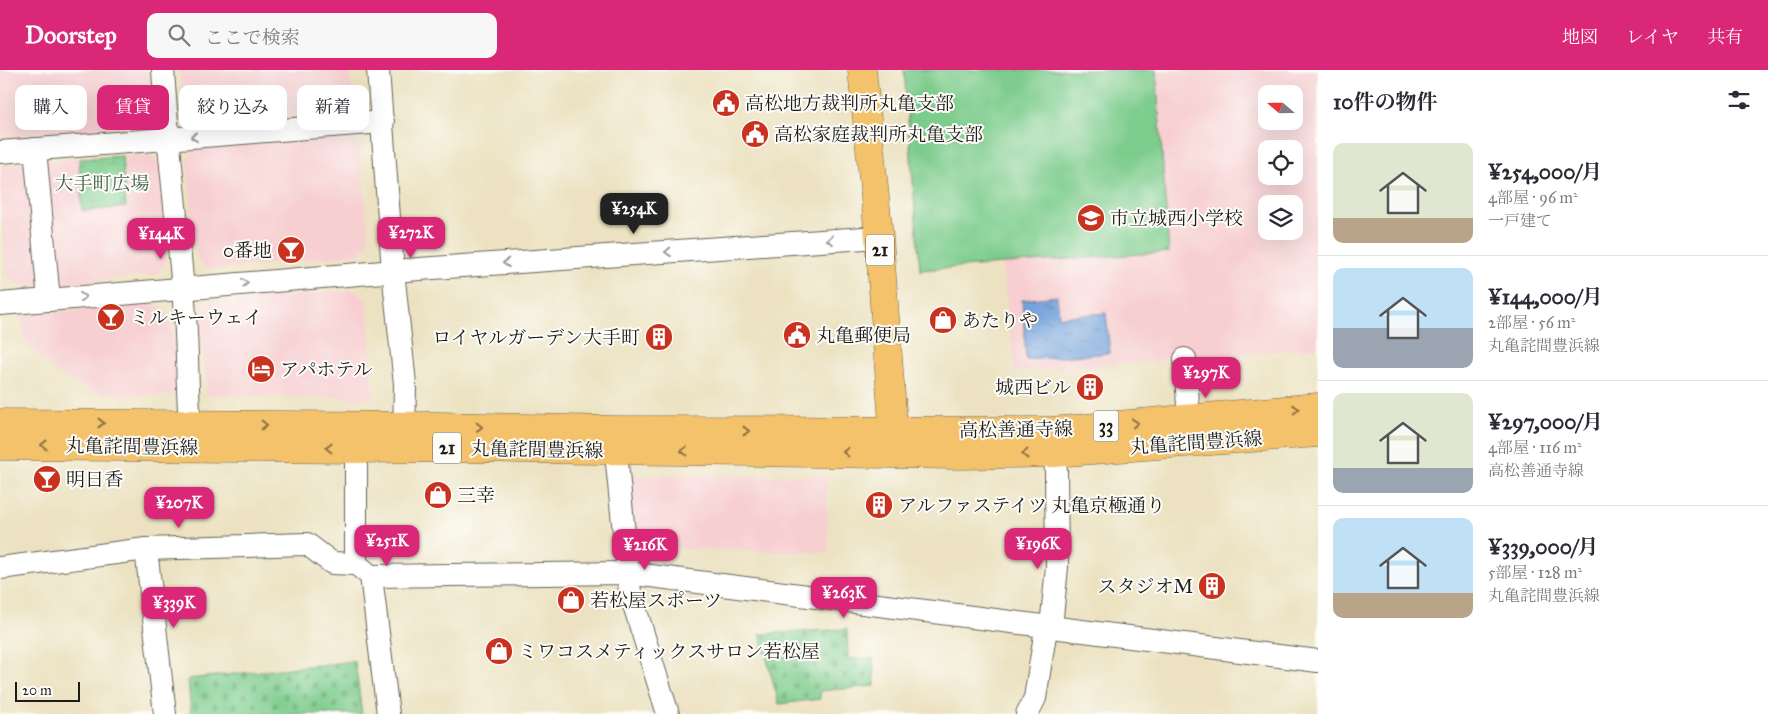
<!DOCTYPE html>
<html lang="ja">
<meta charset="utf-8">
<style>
:root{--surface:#fff;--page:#f7f7f7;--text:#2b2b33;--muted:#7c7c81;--line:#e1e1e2;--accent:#db2777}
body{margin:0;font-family:"IM FELL Great Primer","Noto Serif JP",serif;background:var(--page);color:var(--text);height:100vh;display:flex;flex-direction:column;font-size:19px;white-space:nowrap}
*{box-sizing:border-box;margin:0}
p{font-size:16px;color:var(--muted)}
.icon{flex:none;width:28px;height:28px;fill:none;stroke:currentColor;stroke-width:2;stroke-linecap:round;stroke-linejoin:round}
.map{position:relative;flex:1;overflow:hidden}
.details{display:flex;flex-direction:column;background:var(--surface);width:450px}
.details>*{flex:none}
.top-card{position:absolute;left:15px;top:15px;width:475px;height:45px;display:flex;gap:10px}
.needle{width:32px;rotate:290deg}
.controls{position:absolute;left:1258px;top:15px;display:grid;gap:10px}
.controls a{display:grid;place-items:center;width:45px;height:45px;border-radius:10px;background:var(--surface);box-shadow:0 5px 20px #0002;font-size:25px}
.scale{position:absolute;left:15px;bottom:12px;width:65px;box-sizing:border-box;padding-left:5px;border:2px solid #1c1c1c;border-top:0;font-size:14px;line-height:18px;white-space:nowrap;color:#1c1c1c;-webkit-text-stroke:4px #fdfcf7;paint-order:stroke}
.price{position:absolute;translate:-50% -42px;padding:0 11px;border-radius:10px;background:var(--accent);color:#fff;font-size:16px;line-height:32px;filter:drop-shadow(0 1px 2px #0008)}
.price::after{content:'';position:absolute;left:50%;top:30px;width:15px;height:11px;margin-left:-8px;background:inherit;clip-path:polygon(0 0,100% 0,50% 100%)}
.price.current{background:#222;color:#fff}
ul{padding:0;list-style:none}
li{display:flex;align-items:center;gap:15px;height:125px;padding:0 15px}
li+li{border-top:1px solid var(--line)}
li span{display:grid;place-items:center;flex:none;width:140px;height:100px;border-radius:10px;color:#555}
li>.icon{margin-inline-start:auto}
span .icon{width:60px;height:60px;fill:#fffc;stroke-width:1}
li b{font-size:21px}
h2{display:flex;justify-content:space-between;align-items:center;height:60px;padding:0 15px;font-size:21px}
.tag{padding:0 18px;border-radius:10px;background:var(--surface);box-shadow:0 5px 20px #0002;font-size:18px;line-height:45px}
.tag.current{background:var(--accent);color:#fff}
header{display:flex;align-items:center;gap:30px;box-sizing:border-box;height:70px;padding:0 25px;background:var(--accent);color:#fff}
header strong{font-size:24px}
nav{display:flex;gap:28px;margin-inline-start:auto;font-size:18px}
.search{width:350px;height:45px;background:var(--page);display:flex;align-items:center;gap:12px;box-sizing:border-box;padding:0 18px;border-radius:10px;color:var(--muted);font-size:19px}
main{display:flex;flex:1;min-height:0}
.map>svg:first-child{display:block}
.built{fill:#f7cfd1;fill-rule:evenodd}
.cemetery{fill:url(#cemetery-stones);stroke:#4c7454}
.park{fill:url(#park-tufts);stroke:#4c7454}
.garden{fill:#7ccc8c;stroke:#4c7454}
.water{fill:url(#water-ripples);stroke:#485f7c}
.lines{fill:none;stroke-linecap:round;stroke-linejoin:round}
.minor-casing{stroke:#656156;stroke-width:24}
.major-casing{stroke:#656156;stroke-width:29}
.minor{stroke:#fff;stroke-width:22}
.major{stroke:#f4c26a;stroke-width:28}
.oneway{stroke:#999}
.oneway2{stroke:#886f43}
.labels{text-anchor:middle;stroke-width:4;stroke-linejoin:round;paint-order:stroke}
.shield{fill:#fdfcf7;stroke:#605f5e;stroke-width:1}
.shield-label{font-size:18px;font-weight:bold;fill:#1c1c1c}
.poi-label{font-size:19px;fill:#1c1c1c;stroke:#fdfcf7;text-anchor:start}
.park-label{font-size:19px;fill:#426249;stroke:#fdfcf7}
.street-label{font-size:19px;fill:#1c1c1c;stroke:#fdfcf7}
</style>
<header>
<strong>Doorstep</strong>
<div class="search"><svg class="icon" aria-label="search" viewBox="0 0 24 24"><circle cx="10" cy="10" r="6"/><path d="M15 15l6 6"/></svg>ここで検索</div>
<nav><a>地図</a><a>レイヤ</a><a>共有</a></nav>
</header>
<main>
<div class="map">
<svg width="1318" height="644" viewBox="0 0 1318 644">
<defs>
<pattern id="cemetery-stones" width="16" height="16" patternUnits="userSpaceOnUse" patternTransform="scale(1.25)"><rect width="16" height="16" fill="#7ccc8c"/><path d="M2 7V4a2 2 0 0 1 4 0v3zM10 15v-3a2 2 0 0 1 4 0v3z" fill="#6baf78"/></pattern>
<pattern id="park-tufts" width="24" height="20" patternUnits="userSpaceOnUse" patternTransform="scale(1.25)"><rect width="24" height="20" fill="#7ccc8c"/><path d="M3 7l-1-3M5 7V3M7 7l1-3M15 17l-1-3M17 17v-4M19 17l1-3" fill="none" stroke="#6baf78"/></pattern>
<pattern id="water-ripples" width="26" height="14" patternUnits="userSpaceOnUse" patternTransform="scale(1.25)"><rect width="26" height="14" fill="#73a2dc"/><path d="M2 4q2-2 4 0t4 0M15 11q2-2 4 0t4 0" fill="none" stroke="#5e83b2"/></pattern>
</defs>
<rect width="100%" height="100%" fill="#fdfcf7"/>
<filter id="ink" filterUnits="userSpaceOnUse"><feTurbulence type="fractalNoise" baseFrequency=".02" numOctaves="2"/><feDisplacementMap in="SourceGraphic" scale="10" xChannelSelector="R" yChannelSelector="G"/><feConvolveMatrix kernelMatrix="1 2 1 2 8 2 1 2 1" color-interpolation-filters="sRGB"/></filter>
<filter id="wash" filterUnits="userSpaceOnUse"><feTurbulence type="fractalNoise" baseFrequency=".0096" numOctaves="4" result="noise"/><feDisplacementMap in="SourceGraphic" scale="20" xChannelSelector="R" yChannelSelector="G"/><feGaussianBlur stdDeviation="1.12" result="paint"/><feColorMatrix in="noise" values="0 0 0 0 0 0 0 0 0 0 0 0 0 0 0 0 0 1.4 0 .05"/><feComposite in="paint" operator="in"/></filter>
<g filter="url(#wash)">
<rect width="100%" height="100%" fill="#ece2c1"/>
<g class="built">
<path d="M 0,0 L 149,0 L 153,43 L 143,56 L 6,67 L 0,62 Z"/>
<path d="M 179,0 L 350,0 L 352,29 L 344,42 L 193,53 L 183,42 Z"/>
<path d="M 904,0 L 1318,0 L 1318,278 L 1015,302 L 1002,195 L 920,200 ZM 1266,24 L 1294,24 L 1294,51 L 1266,51 ZM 1266,79 L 1294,79 L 1294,106 L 1266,106 ZM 1266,134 L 1294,134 L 1294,161 L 1266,161 Z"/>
<path d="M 347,67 L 360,76 L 369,171 L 358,185 L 208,200 L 196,188 L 187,90 L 194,79 Z"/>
<path d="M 148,84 L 160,94 L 167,192 L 155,205 L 19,217 L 7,205 L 0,126 L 0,104 L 6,94 Z"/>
<path d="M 355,220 L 368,231 L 374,329 L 207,325 L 199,244 L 211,231 Z"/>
<path d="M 157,234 L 172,247 L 177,325 L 123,326 L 101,323 L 90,319 L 59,305 L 38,286 L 24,270 L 21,244 Z"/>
<path d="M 629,405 L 826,406 L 829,483 L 733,480 L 633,479 Z"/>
</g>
<g class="cemetery">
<path d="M 847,559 L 848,589 L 873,588 L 875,616 L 820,621 L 820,629 L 779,634 L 760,564 Z"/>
<path d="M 355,591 L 362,644 L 191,644 L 188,609 Z"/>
</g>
<path class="park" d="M 122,86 L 126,137 L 82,141 L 79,89 Z"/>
<path class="garden" d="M 904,0 L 1156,0 L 1169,182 L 920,200 Z"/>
<path class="water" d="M 1057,226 L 1059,247 L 1106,243 L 1110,283 L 1026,290 L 1022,230 Z"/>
</g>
<g filter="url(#ink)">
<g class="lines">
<defs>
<g id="minor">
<path d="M 163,0 C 168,82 179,163 185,245 C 188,287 187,329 191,370"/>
<path d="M 378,0 L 393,201 L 405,314 L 404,372"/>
<path d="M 35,79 L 49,230"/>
<path d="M 0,82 L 383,52"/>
<path d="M 0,234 L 419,199 L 879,167"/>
<path d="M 1185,289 L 1190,366"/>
<path d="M 356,363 L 356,494 L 371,506 L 388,644"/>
<path d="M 614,364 L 630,522 L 668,644"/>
<path d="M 146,479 L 165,644"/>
<path d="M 0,498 L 146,479 L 307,474 L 332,493 L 356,494"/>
<path d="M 371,506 L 627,503 L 1318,591"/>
<path d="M 1027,644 L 1035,628 L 1045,565 L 1051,557 L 1057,497 L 1056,401 L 1052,367"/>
</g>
<g id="major">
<path d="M 862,0 L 879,167 L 895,380"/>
<path d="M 0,353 L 440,356 L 613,360 L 1052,361 L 1318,337"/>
<path d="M 0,376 L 356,379 L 454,378 L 960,385 L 1053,383 L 1318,363"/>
</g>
</defs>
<use href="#minor" class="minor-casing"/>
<use href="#major" class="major-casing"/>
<use href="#minor" class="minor"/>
<use href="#major" class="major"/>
</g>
<defs><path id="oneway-chevron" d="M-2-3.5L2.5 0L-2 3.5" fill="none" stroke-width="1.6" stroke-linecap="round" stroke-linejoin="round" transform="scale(1.25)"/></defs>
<g class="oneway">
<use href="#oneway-chevron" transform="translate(194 67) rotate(175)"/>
<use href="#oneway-chevron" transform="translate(830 170) rotate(176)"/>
<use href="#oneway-chevron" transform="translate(668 182) rotate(176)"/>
<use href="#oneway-chevron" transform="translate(506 193) rotate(176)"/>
<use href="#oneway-chevron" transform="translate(245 213) rotate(-5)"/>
<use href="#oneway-chevron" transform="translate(83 227) rotate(-5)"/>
</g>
<g class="oneway2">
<use href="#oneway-chevron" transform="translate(1296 339) rotate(-5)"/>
<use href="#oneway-chevron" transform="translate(101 353)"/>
<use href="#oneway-chevron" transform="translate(1135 353) rotate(-5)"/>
<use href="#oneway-chevron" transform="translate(264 355) rotate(1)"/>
<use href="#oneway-chevron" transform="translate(479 357) rotate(1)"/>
<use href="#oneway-chevron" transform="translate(746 361)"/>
<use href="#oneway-chevron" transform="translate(44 375) rotate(180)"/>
<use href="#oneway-chevron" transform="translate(329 378) rotate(-179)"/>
<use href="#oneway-chevron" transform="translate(684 381) rotate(-180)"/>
<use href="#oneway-chevron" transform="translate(846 382) rotate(-179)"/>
<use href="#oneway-chevron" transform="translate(1025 384) rotate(179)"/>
</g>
</g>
<defs>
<symbol id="civic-disc" viewBox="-11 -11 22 22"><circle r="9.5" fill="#c8321e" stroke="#fdfcf7"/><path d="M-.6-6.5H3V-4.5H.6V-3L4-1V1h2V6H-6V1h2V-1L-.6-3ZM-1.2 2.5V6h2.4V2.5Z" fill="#fff"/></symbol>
<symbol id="school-disc" viewBox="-11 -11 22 22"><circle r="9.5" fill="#c8321e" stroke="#fdfcf7"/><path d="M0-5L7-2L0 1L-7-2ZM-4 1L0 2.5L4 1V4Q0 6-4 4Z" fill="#fff"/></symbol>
<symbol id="bar-disc" viewBox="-11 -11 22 22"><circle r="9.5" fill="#c8321e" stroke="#fdfcf7"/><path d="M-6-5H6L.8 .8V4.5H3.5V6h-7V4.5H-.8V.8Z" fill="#fff"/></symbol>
<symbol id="shop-disc" viewBox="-11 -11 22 22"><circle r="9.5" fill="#c8321e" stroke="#fdfcf7"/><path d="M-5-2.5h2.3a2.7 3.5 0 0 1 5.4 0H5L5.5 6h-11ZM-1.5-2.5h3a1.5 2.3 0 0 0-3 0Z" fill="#fff"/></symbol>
<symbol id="building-disc" viewBox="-11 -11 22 22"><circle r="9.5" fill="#c8321e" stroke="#fdfcf7"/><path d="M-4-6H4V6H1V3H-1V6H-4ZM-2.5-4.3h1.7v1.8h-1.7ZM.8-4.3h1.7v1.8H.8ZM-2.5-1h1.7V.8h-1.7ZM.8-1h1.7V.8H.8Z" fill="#fff"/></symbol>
<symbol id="hotel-disc" viewBox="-11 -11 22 22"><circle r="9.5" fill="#c8321e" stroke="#fdfcf7"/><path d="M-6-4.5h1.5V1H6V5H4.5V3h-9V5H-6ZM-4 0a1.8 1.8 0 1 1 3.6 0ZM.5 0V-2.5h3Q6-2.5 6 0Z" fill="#fff"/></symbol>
</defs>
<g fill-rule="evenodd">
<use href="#civic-disc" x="710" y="17" width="32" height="32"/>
<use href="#civic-disc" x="739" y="48" width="32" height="32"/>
<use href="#school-disc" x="1075" y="132" width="32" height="32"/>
<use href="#bar-disc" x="275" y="164" width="32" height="32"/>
<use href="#bar-disc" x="95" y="231" width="32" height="32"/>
<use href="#shop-disc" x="927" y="234" width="32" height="32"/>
<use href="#civic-disc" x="781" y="249" width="32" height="32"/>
<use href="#building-disc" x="643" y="251" width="32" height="32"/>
<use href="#hotel-disc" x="245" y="283" width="32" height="32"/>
<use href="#building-disc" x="1074" y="301" width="32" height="32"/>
<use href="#bar-disc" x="31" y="393" width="32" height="32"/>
<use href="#shop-disc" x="422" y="409" width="32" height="32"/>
<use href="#building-disc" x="863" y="419" width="32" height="32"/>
<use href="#building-disc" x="1196" y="500" width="32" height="32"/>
<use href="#shop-disc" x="555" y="514" width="32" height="32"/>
<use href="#shop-disc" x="483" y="565" width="32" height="32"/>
</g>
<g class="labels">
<g class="shield">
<rect x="866" y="164.5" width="28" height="31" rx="4"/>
<rect x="1093.5" y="340.5" width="25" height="31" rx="4"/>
<rect x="433" y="362.5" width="28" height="31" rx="4"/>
</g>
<g class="shield-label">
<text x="880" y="186">21</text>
<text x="1106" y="362">33</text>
<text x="447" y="384">21</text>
</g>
<g class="poi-label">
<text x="745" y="40">高松地方裁判所丸亀支部</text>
<text x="774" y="71">高松家庭裁判所丸亀支部</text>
<text x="1110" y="155">市立城西小学校</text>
<text x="272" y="187" text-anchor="end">0番地</text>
<text x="130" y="254">ミルキーウェイ</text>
<text x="962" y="257">あたりや</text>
<text x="816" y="272">丸亀郵便局</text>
<text x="640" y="274" text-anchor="end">ロイヤルガーデン大手町</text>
<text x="280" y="306">アパホテル</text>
<text x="1071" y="324" text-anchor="end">城西ビル</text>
<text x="66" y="416">明日香</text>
<text x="457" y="432">三幸</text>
<text x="898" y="442">アルファステイツ 丸亀京極通り</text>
<text x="1193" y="523" text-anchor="end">スタジオM</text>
<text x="590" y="537">若松屋スポーツ</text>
<text x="518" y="588">ミワコスメティックスサロン若松屋</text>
</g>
<g class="park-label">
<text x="102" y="120">大手町広場</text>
</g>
<g class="street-label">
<text transform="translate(1016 359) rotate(-1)" y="7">高松善通寺線</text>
<text transform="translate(1196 372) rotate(-4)" y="7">丸亀詫間豊浜線</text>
<text transform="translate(132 376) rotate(1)" y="7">丸亀詫間豊浜線</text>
<text transform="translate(537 379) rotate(1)" y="7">丸亀詫間豊浜線</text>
</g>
</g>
</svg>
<div class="controls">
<a><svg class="needle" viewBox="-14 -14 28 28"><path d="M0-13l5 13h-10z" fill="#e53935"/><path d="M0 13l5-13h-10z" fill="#7c7c81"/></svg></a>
<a><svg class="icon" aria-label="locate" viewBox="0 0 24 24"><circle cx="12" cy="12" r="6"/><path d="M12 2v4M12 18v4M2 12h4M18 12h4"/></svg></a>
<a><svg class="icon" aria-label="layers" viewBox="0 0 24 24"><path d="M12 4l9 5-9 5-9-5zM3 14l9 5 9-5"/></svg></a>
</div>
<div class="scale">20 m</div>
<b class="price current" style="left:634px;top:165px">¥254K</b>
<b class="price" style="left:411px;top:189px">¥272K</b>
<b class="price" style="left:161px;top:190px">¥144K</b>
<b class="price" style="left:1206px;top:329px">¥297K</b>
<b class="price" style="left:179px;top:459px">¥207K</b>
<b class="price" style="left:387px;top:497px">¥251K</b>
<b class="price" style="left:1038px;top:500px">¥196K</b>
<b class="price" style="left:645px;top:501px">¥216K</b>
<b class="price" style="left:844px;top:549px">¥263K</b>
<b class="price" style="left:174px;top:559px">¥339K</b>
<div class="top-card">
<a class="tag">購入</a>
<a class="tag current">賃貸</a>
<a class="tag">絞り込み</a>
<a class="tag">新着</a>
</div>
</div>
<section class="details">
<h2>10件の物件<svg class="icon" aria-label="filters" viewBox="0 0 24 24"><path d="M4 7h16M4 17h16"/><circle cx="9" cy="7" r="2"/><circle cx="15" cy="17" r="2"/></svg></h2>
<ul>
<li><span style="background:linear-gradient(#dfe7d0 75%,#b9a48a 0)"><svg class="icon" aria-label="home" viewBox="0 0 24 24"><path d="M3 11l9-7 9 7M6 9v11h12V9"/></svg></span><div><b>¥254,000/月</b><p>4部屋 · 96 m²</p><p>一戸建て</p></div></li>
<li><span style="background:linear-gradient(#bfe0f5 60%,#9aa5b1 0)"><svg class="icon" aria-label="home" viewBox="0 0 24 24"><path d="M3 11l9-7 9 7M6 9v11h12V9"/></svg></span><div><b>¥144,000/月</b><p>2部屋 · 56 m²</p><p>丸亀詫間豊浜線</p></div></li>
<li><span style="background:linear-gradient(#dfe7d0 75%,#9aa5b1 0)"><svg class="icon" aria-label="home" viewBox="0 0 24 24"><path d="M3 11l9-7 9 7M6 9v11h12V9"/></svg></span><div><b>¥297,000/月</b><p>4部屋 · 116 m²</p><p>高松善通寺線</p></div></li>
<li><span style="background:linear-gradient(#bfe0f5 75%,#b9a48a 0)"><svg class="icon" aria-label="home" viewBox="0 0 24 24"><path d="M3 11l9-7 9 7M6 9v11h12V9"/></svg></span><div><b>¥339,000/月</b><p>5部屋 · 128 m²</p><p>丸亀詫間豊浜線</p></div></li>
</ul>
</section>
</main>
